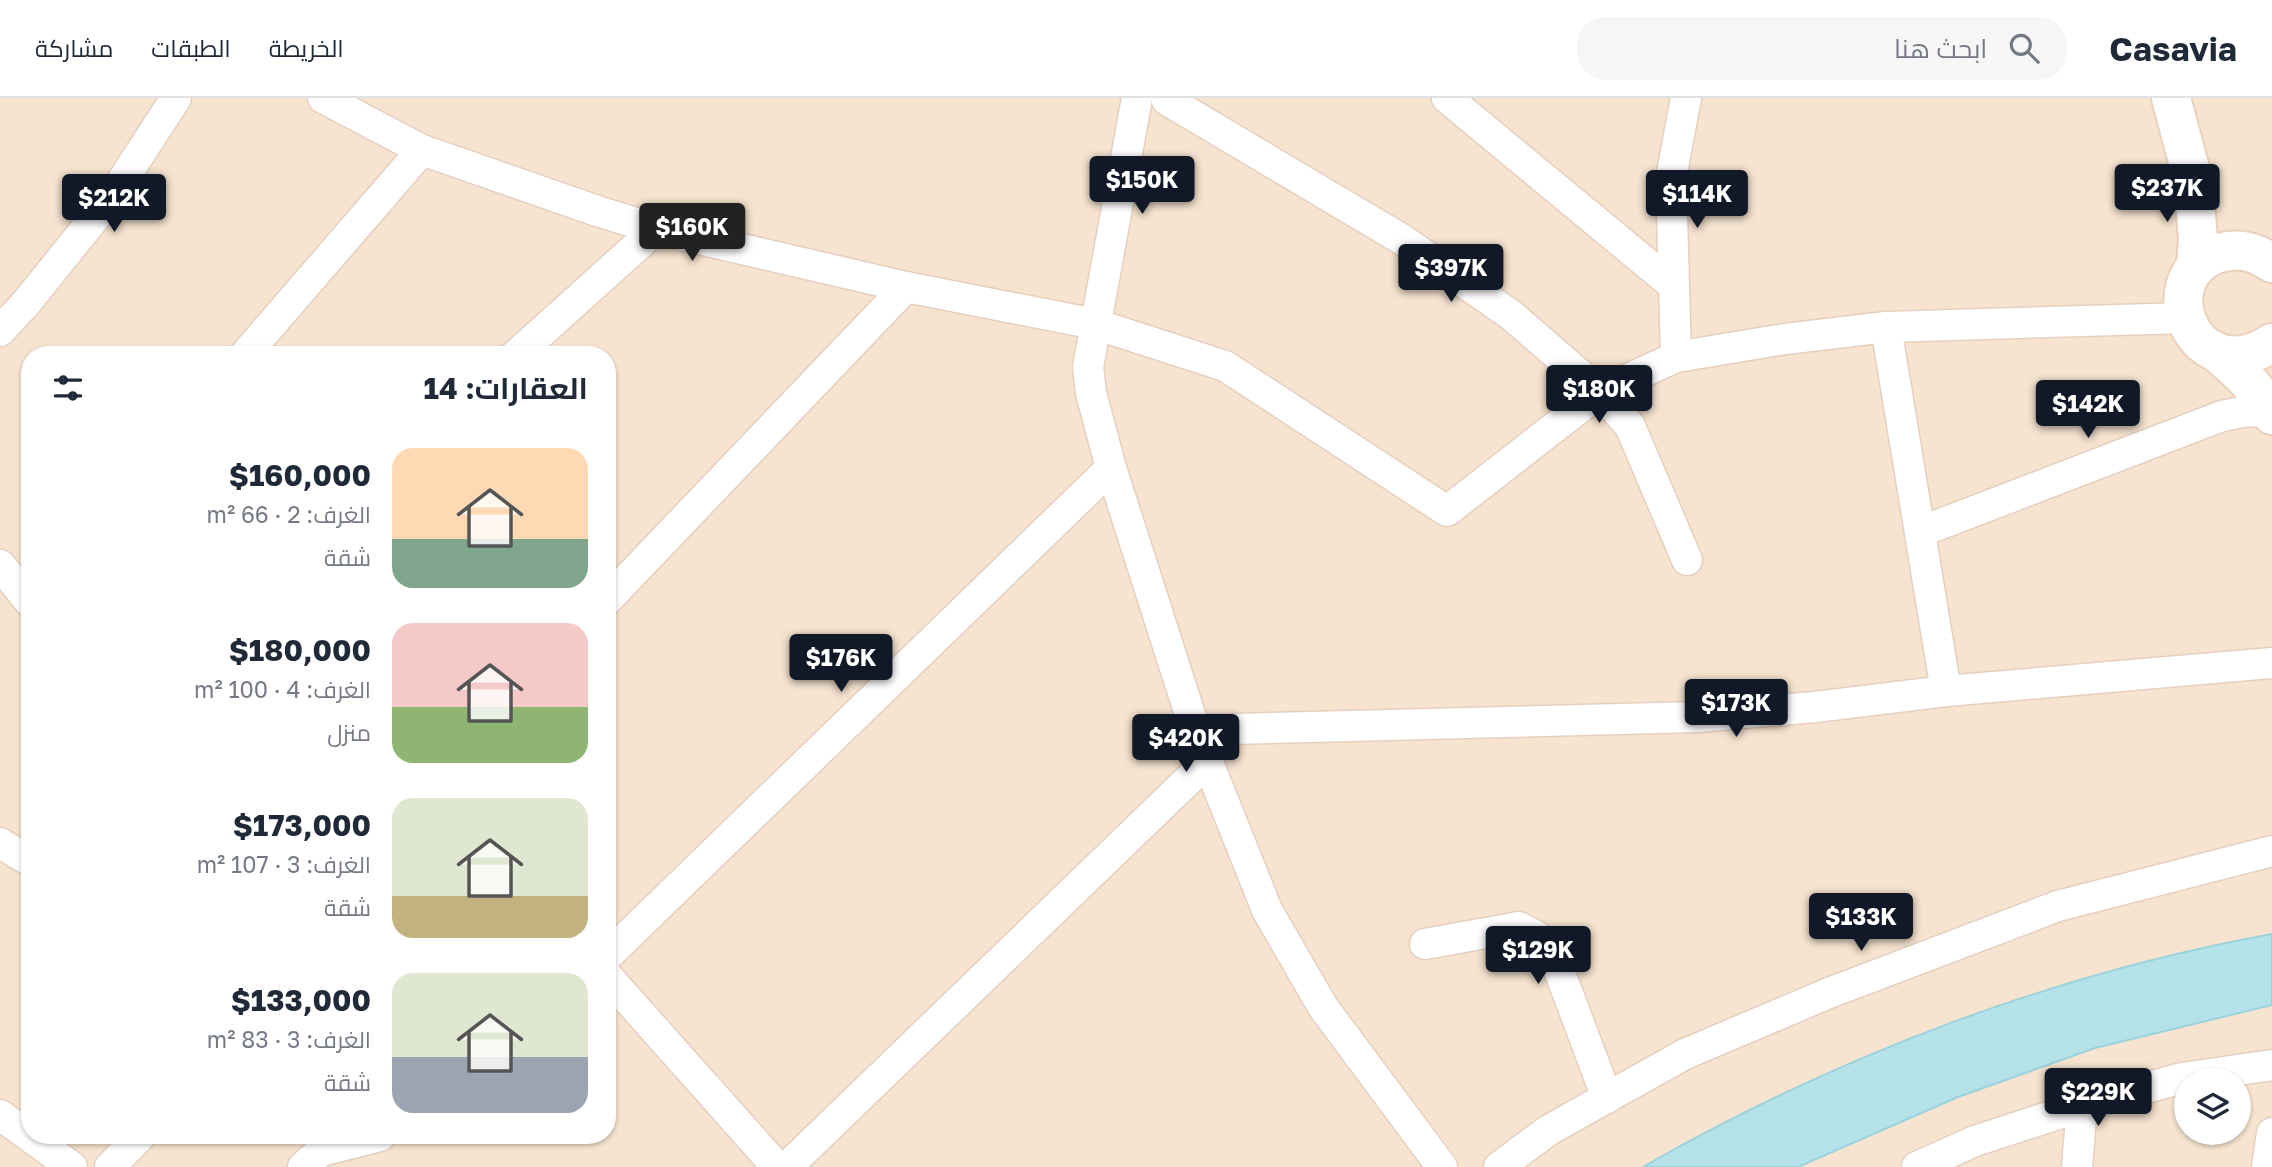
<!DOCTYPE html>
<html lang="ar">
<meta charset="utf-8">
<style>
:root{--surface:#fff;--page:#f6f6f7;--text:#1f2937;--muted:#747a83;--line:#e0e1e3;--accent:#111827}
body{margin:0;font-family:"Golos Text",Cairo,sans-serif;background:var(--page);color:var(--text);direction:rtl;height:100vh;display:flex;flex-direction:column;font-size:26px;white-space:nowrap}
*{box-sizing:border-box;margin:0}
p{font-size:23px;color:var(--muted)}
.icon{flex:none;width:38px;height:38px;fill:none;stroke:currentColor;stroke-width:2;stroke-linecap:round;stroke-linejoin:round}
.map{position:relative;flex:1;overflow:hidden;direction:ltr}
.side{position:absolute;left:21px;top:248px;width:595px;height:798px;display:flex;flex-direction:column;background:var(--surface);border-radius:28px;box-shadow:0 2px 5px #0004;direction:rtl}
.side>*{flex:none}
.fabs{position:absolute;left:2174px;top:970px;display:grid;gap:14px}
.fabs a{display:grid;place-items:center;width:77px;height:77px;border-radius:50%;background:var(--surface);box-shadow:0 2px 5px #0004;font-size:35px}
.price{position:absolute;translate:-50% -60px;padding:0 16px;border-radius:7px;background:var(--accent);color:#fff;font-size:23px;line-height:46px;filter:drop-shadow(0 2px 4px #0008)}
.price::after{content:'';position:absolute;left:50%;top:42px;width:21px;height:16px;margin-left:-10px;background:inherit;clip-path:polygon(0 0,100% 0,50% 100%)}
.price.active{background:#222;color:#fff}
ul{padding:0;list-style:none}
li{display:flex;align-items:center;gap:21px;height:175px;padding:0 28px}
li span{display:grid;place-items:center;flex:none;width:196px;height:140px;border-radius:21px;color:#555}
li>.icon{margin-inline-start:auto}
span .icon{width:84px;height:84px;fill:#fffc;stroke-width:1}
li b{font-size:30px}
h2{display:flex;justify-content:space-between;align-items:center;height:84px;padding:0 28px;font-size:30px}
header{display:flex;align-items:center;gap:42px;box-sizing:border-box;height:98px;padding:0 35px;background:var(--surface);border-bottom:2px solid var(--line)}
header strong{font-size:33px}
nav{display:flex;gap:38px;margin-inline-start:auto;font-size:24px}
.search{width:490px;height:63px;background:var(--page);display:flex;align-items:center;gap:18px;box-sizing:border-box;padding:0 24px;border-radius:28px;color:var(--muted);font-size:26px}
.map>svg:first-child{display:block}
.residential{fill:#f6e4d0;fill-rule:evenodd}
.water{fill:#b5e2e9;stroke:#9bd2db;stroke-width:2}
.lines{fill:none;stroke-linecap:round;stroke-linejoin:round}
.street-casing{stroke:#e5d0c0;stroke-width:33}
.secondary-casing{stroke:#ead1bd;stroke-width:42}
.street{stroke:#fff;stroke-width:30}
.secondary{stroke:#fff;stroke-width:38}
</style>
<header>
<strong>Casavia</strong>
<div class="search"><svg class="icon" aria-label="search" viewBox="0 0 24 24"><circle cx="10" cy="10" r="6"/><path d="M15 15l6 6"/></svg>ابحث هنا</div>
<nav><a>الخريطة</a><a>الطبقات</a><a>مشاركة</a></nav>
</header>
<div class="map">
<svg width="2272" height="1069" viewBox="0 0 2272 1069">
<rect width="100%" height="100%" fill="#fef3e2"/>
<path class="residential" d="M 0,0 L 2272,0 L 2272,1069 L 0,1069 ZM 30,257 L 607,257 L 607,1038 L 30,1038 ZM 2186,982 L 2238,982 L 2238,1034 L 2186,1034 Z"/>
<path class="water" d="M 2272,836 L 2272,907 L 2095,950 L 1958,999 L 1798,1069 L 1643,1069 C 1837,958 2053,876 2272,836 Z"/>
<g class="lines">
<defs>
<g id="street">
<path d="M 323,0 L 422,52 L 597,113 L 656,131 L 906,189 L 1095,226 L 1225,268 L 1447,413 L 1600,294 L 1676,259 L 1785,241 L 1886,229 L 2185,220"/>
<path d="M 1137,0 L 1088,269 L 1091,295 L 1111,370 L 1195,632 L 1267,812 L 1323,909 L 1442,1069"/>
<path d="M 1447,0 L 1673,187"/>
<path d="M 1167,2 L 1403,142 L 1511,217 L 1600,294 L 1630,328 L 1687,462"/>
<path d="M 1886,229 L 1946,593"/>
<path d="M 0,233 L 26,205 L 113,97 L 176,0"/>
<path d="M 245,257 L 422,52"/>
<path d="M 516,257 L 656,131"/>
<path d="M 1676,259 L 1671,80 L 1686,0"/>
<path d="M 1920,434 L 2222,318 L 2242,314 L 2270,312"/>
<path d="M 0,467 L 30,504"/>
<path d="M 607,502 L 906,189"/>
<path d="M 1195,632 L 1697,619 L 1815,609 L 1946,593 L 2272,565"/>
<path d="M 0,745 L 30,763"/>
<path d="M 1425,846 L 1519,829 L 1538,839 L 1556,864 L 1607,1000"/>
<path d="M 607,858 L 1111,370"/>
<path d="M 607,878 L 777,1069"/>
<path d="M 0,1017 L 72,1069"/>
<path d="M 110,1069 L 140,1038"/>
<path d="M 303,1069 L 321,1053 L 380,1038"/>
<path d="M 787,1069 L 1208,663"/>
<path d="M 1499,1069 L 1549,1032 L 1685,956 L 1829,895 L 2058,808 L 2272,753"/>
<path d="M 1917,1069 L 1975,1043 L 2082,1008 L 2182,980 L 2272,967"/>
<path d="M 2077,1069 L 2082,1008"/>
<path d="M 2267,1069 L 2272,1035"/>
</g>
<g id="secondary">
<path d="M 2171,0 L 2193,82 L 2198,141 L 2196,169"/>
<path d="M 2272,165 C 2254,153 2238,149 2216,156 C 2149,181 2194,295 2272,245"/>
<path d="M 2215,253 C 2236,271 2260,291 2272,317"/>
</g>
</defs>
<use href="#street" class="street-casing"/>
<use href="#secondary" class="secondary-casing"/>
<use href="#street" class="street"/>
<use href="#secondary" class="secondary"/>
</g>
</svg>
<div class="fabs">
<a><svg class="icon" aria-label="layers" viewBox="0 0 24 24"><path d="M12 4l9 5-9 5-9-5zM3 14l9 5 9-5"/></svg></a>
</div>
<b class="price" style="left:1142px;top:118px">$150K</b>
<b class="price" style="left:2167px;top:126px">$237K</b>
<b class="price" style="left:1697px;top:132px">$114K</b>
<b class="price" style="left:114px;top:136px">$212K</b>
<b class="price active" style="left:692px;top:165px">$160K</b>
<b class="price" style="left:1451px;top:206px">$397K</b>
<b class="price" style="left:1599px;top:327px">$180K</b>
<b class="price" style="left:2088px;top:342px">$142K</b>
<b class="price" style="left:841px;top:596px">$176K</b>
<b class="price" style="left:1736px;top:641px">$173K</b>
<b class="price" style="left:1186px;top:676px">$420K</b>
<b class="price" style="left:1861px;top:855px">$133K</b>
<b class="price" style="left:1538px;top:888px">$129K</b>
<b class="price" style="left:2098px;top:1030px">$229K</b>
<section class="side">
<h2>العقارات: 14<svg class="icon" aria-label="filters" viewBox="0 0 24 24"><path d="M4 7h16M4 17h16"/><circle cx="9" cy="7" r="2"/><circle cx="15" cy="17" r="2"/></svg></h2>
<ul>
<li><span style="background:linear-gradient(#ffd9b3 65%,#7fa58c 0)"><svg class="icon" aria-label="home" viewBox="0 0 24 24"><path d="M3 11l9-7 9 7M6 9v11h12V9"/></svg></span><div><b>$160,000</b><p>الغرف: 2 · 66 m²</p><p>شقة</p></div></li>
<li><span style="background:linear-gradient(#f6c9c9 60%,#8fb573 0)"><svg class="icon" aria-label="home" viewBox="0 0 24 24"><path d="M3 11l9-7 9 7M6 9v11h12V9"/></svg></span><div><b>$180,000</b><p>الغرف: 4 · 100 m²</p><p>منزل</p></div></li>
<li><span style="background:linear-gradient(#dfe7d0 70%,#c2b280 0)"><svg class="icon" aria-label="home" viewBox="0 0 24 24"><path d="M3 11l9-7 9 7M6 9v11h12V9"/></svg></span><div><b>$173,000</b><p>الغرف: 3 · 107 m²</p><p>شقة</p></div></li>
<li><span style="background:linear-gradient(#dfe7d0 60%,#9aa5b1 0)"><svg class="icon" aria-label="home" viewBox="0 0 24 24"><path d="M3 11l9-7 9 7M6 9v11h12V9"/></svg></span><div><b>$133,000</b><p>الغرف: 3 · 83 m²</p><p>شقة</p></div></li>
</ul>
</section>
</div>
